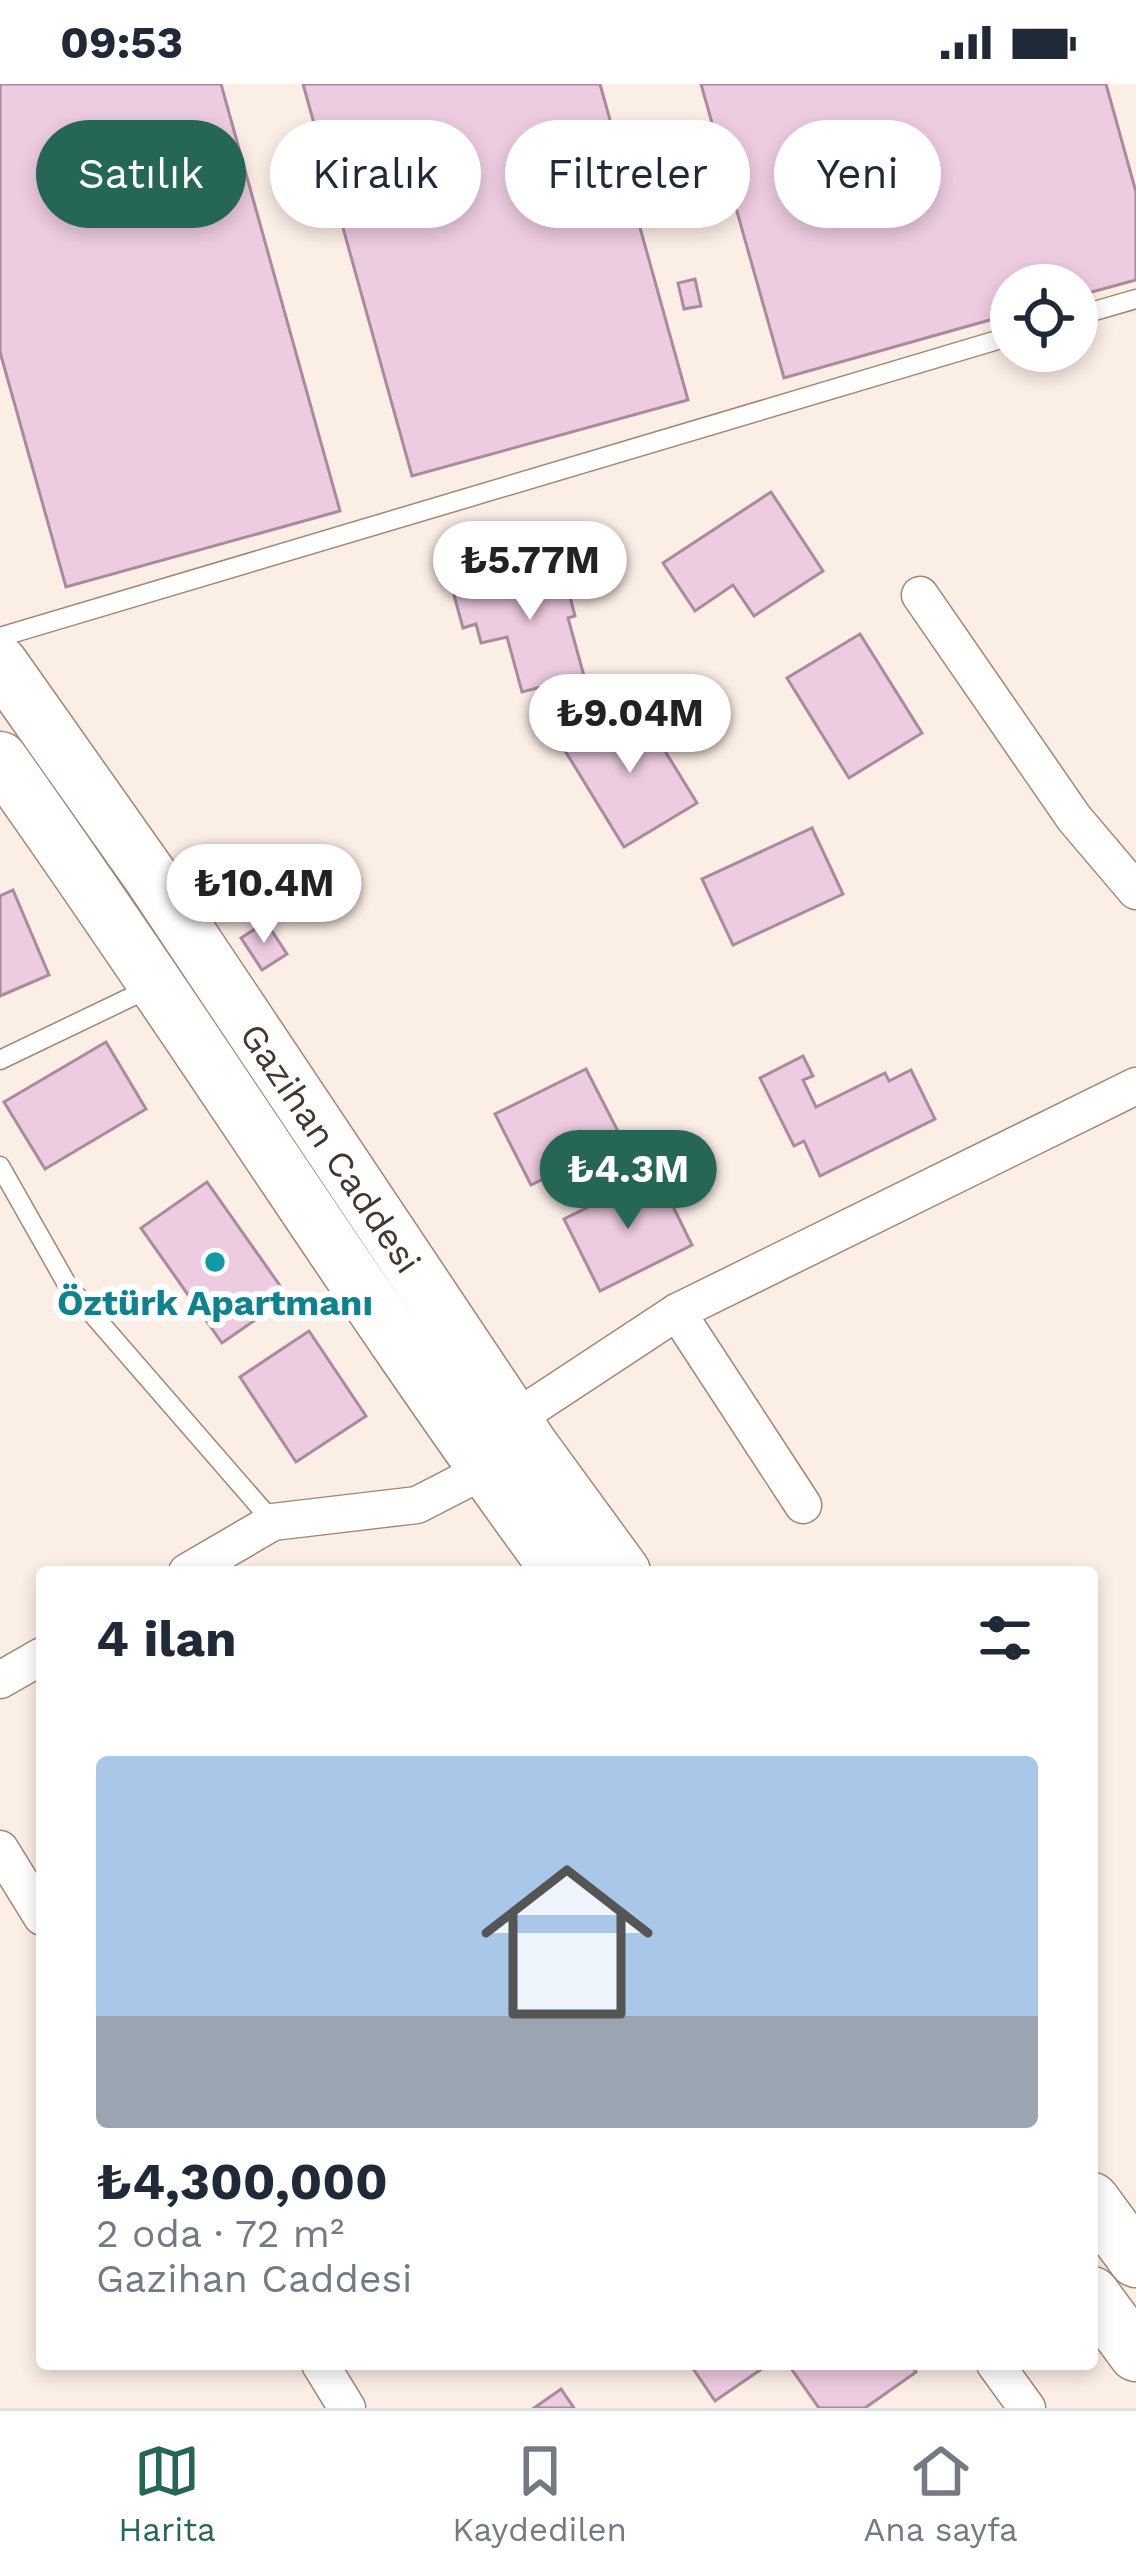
<!DOCTYPE html>
<html lang="tr">
<meta charset="utf-8">
<style>
:root{--surface:#fff;--page:#f6f6f7;--text:#1f2937;--muted:#747a83;--line:#e0e1e3;--accent:#256654}
body{margin:0;font-family:"Work Sans",sans-serif;background:var(--page);color:var(--text);height:100vh;display:flex;flex-direction:column;font-size:45px;white-space:nowrap}
*{box-sizing:border-box;margin:0}
p{font-size:39px;color:var(--muted)}
.icon{flex:none;width:66px;height:66px;fill:none;stroke:currentColor;stroke-width:2;stroke-linecap:round;stroke-linejoin:round}
.map{position:relative;flex:1;overflow:hidden}
.sheet{position:absolute;left:36px;top:1482px;width:1062px;height:804px;display:flex;flex-direction:column;background:var(--surface);border-radius:12px;box-shadow:0 6px 18px #0003}
.sheet>*{flex:none}
.guide{position:absolute;left:36px;top:36px;width:1065px;height:108px;display:flex;gap:24px}
.controls{position:absolute;left:990px;top:180px;display:grid;gap:24px}
.controls a{display:grid;place-items:center;width:108px;height:108px;border-radius:50%;background:var(--surface);box-shadow:0 6px 18px #0003;font-size:60px}
.price{position:absolute;translate:-50% -102px;padding:0 27px;border-radius:42px;background:#fff;color:#222;font-size:39px;line-height:78px;filter:drop-shadow(0 3px 6px #0008)}
.price::after{content:'';position:absolute;left:50%;top:72px;width:36px;height:27px;margin-left:-18px;background:inherit;clip-path:polygon(0 0,100% 0,50% 100%)}
.price.on{background:var(--accent);color:#fff}
ul{padding:0;list-style:none}
li{display:grid;align-content:center;gap:24px;height:636px;padding:0 60px}
li+li{border-top:3px solid var(--line)}
li span{display:grid;place-items:center;height:372px;border-radius:12px;color:#555}
li>.icon{margin-inline-start:auto}
span .icon{width:216px;height:216px;fill:#fffc;stroke-width:1}
li b{font-size:51px}
h2{display:flex;justify-content:space-between;align-items:center;height:144px;padding:0 60px;font-size:51px}
.chip{padding:0 42px;border-radius:54px;background:var(--surface);box-shadow:0 6px 18px #0003;font-size:42px;line-height:108px}
.chip.on{background:var(--accent);color:#fff}
.status{display:flex;justify-content:space-between;align-items:center;height:84px;padding:0 60px;background:var(--surface);direction:ltr}
.status svg{height:33px;fill:currentColor}
.tab-bar{display:flex;justify-content:space-around;align-items:center;height:168px;border-top:3px solid var(--line);background:var(--surface);font-size:33px;color:var(--muted)}
.tab-bar a{display:grid;justify-items:center;gap:6px}
.tab-bar .on{color:var(--accent)}
.map>svg:first-child{display:block}
.building{fill:#edcbe0;stroke:#aa8a9d;stroke-width:3}
.lines{fill:none;stroke-linecap:round;stroke-linejoin:round}
.lane-casing{stroke:#a38671;stroke-width:21}
.street-casing{stroke:#a38671;stroke-width:39}
.secondary-casing{stroke:#a38671;stroke-width:57}
.lane{stroke:#fff;stroke-width:18}
.street{stroke:#fff;stroke-width:36}
.secondary{stroke:#fff;stroke-width:54}
.culture-dot{fill:#0f9aa8;stroke:#fff;stroke-width:4.5}
.labels{text-anchor:middle;stroke-width:12;stroke-linejoin:round;paint-order:stroke}
.street-label{font-size:36px;fill:#44372e;stroke:#fff}
.culture-label{font-size:36px;font-weight:bold;fill:#0d838f;stroke:#fff}
</style>
<div class="status"><b>09:53</b><svg viewBox="0 0 49 12"><path d="M0 12V9h3v3zM5 12V6h3v6zM10 12V3h3v9zM15 12V0h3v12zM26 1h20v11H26zM47 4h2v5h-2z"/></svg></div>
<div class="map">
<svg width="1136" height="2324" viewBox="0 0 1136 2324">
<rect width="100%" height="100%" fill="#fbeee5"/>
<g class="building">
<path d="M 0,0 L 221,0 L 340,427 L 66,503 L 0,268 Z"/>
<path d="M 303,0 L 600,0 L 688,316 L 412,392 Z"/>
<path d="M 701,0 L 1106,0 L 1136,108 L 1136,196 L 1077,212 L 1077,201 L 1011,201 L 1011,230 L 784,294 Z"/>
<path d="M 695,195 L 701,222 L 684,225 L 678,199 Z"/>
<path d="M 771,408 L 823,487 L 754,532 L 733,501 L 695,527 L 663,479 Z"/>
<path d="M 578,478 L 586,509 L 570,513 L 575,532 L 568,534 L 584,592 L 522,608 L 507,553 L 481,559 L 476,540 L 463,544 L 454,511 Z"/>
<path d="M 860,550 L 922,649 L 849,694 L 787,594 Z"/>
<path d="M 636,620 L 697,719 L 624,763 L 564,665 Z"/>
<path d="M 812,744 L 843,810 L 733,861 L 702,795 Z"/>
<path d="M 13,806 L 49,891 L 0,912 L 0,812 Z"/>
<path d="M 266,838 L 287,870 L 262,886 L 241,854 Z"/>
<path d="M 106,958 L 146,1025 L 45,1085 L 4,1018 Z"/>
<path d="M 803,972 L 813,992 L 803,996 L 816,1023 L 885,989 L 889,997 L 911,986 L 935,1035 L 820,1092 L 804,1057 L 794,1062 L 760,994 Z"/>
<path d="M 586,985 L 622,1055 L 531,1101 L 495,1030 Z"/>
<path d="M 657,1090 L 692,1161 L 600,1207 L 564,1135 Z"/>
<path d="M 207,1098 L 288,1213 L 222,1259 L 141,1144 Z"/>
<path d="M 309,1247 L 366,1332 L 296,1378 L 240,1293 Z"/>
<path d="M 690,2280 L 769,2280 L 715,2317 Z"/>
<path d="M 788,2280 L 911,2280 L 916,2288 L 865,2324 L 819,2324 Z"/>
<path d="M 561,2305 L 574,2324 L 534,2324 Z"/>
</g>
<g class="lines">
<defs>
<g id="lane">
<path d="M 1077,232 L 1136,215"/>
<path d="M 0,553 L 1011,252"/>
<path d="M 0,976 L 152,903"/>
<path d="M 0,1082 L 68,1202 L 273,1438"/>
</g>
<g id="street">
<path d="M 920,511 L 1074,734 L 1136,807"/>
<path d="M 677,1228 L 803,1421"/>
<path d="M 513,1336 L 677,1228 L 1136,1002"/>
<path d="M 187,1488 L 273,1438 L 417,1421 L 485,1386"/>
<path d="M 0,1596 L 42,1572"/>
<path d="M 0,1765 L 42,1833"/>
<path d="M 320,2280 L 347,2324"/>
<path d="M 995,2280 L 1027,2324"/>
</g>
<g id="secondary">
<path d="M 0,579 L 151,793 L 531,1362 L 623,1488"/>
<path d="M 0,675 C 191,943 365,1223 560,1488"/>
<path d="M 1092,2116 L 1136,2176"/>
<path d="M 1092,2210 L 1136,2270"/>
</g>
</defs>
<use href="#lane" class="lane-casing"/>
<use href="#street" class="street-casing"/>
<use href="#secondary" class="secondary-casing"/>
<use href="#lane" class="lane"/>
<use href="#street" class="street"/>
<use href="#secondary" class="secondary"/>
</g>
<circle class="culture-dot" cx="215" cy="1178" r="12"/>
<g class="labels">
<g class="street-label">
<text transform="translate(331 1064) rotate(56)" y="13">Gazihan Caddesi</text>
</g>
<g class="culture-label">
<text x="215" y="1231">Öztürk Apartmanı</text>
</g>
</g>
</svg>
<div class="controls">
<a><svg class="icon" aria-label="locate" viewBox="0 0 24 24"><circle cx="12" cy="12" r="6"/><path d="M12 2v4M12 18v4M2 12h4M18 12h4"/></svg></a>
</div>
<b class="price" style="left:530px;top:539px">₺5.77M</b>
<b class="price" style="left:630px;top:692px">₺9.04M</b>
<b class="price" style="left:264px;top:862px">₺10.4M</b>
<b class="price on" style="left:628px;top:1148px">₺4.3M</b>
<div class="guide">
<a class="chip on">Satılık</a>
<a class="chip">Kiralık</a>
<a class="chip">Filtreler</a>
<a class="chip">Yeni</a>
</div>
<section class="sheet">
<h2>4 ilan<svg class="icon" aria-label="filters" viewBox="0 0 24 24"><path d="M4 7h16M4 17h16"/><circle cx="9" cy="7" r="2"/><circle cx="15" cy="17" r="2"/></svg></h2>
<ul>
<li><span style="background:linear-gradient(#a9c7e8 70%,#9aa5b1 0)"><svg class="icon" aria-label="home" viewBox="0 0 24 24"><path d="M3 11l9-7 9 7M6 9v11h12V9"/></svg></span><div><b>₺4,300,000</b><p>2 oda · 72 m²</p><p>Gazihan Caddesi</p></div></li>
</ul>
</section>
</div>
<nav class="tab-bar">
<a class="on"><svg class="icon" aria-label="map" viewBox="0 0 24 24"><path d="M3 6l6-2 6 2 6-2v14l-6 2-6-2-6 2zM9 4v14M15 6v14"/></svg>Harita</a>
<a><svg class="icon" aria-label="saved" viewBox="0 0 24 24"><path d="M7 4h10v16l-5-4-5 4z"/></svg>Kaydedilen</a>
<a><svg class="icon" aria-label="home" viewBox="0 0 24 24"><path d="M3 11l9-7 9 7M6 9v11h12V9"/></svg>Ana sayfa</a>
</nav>
